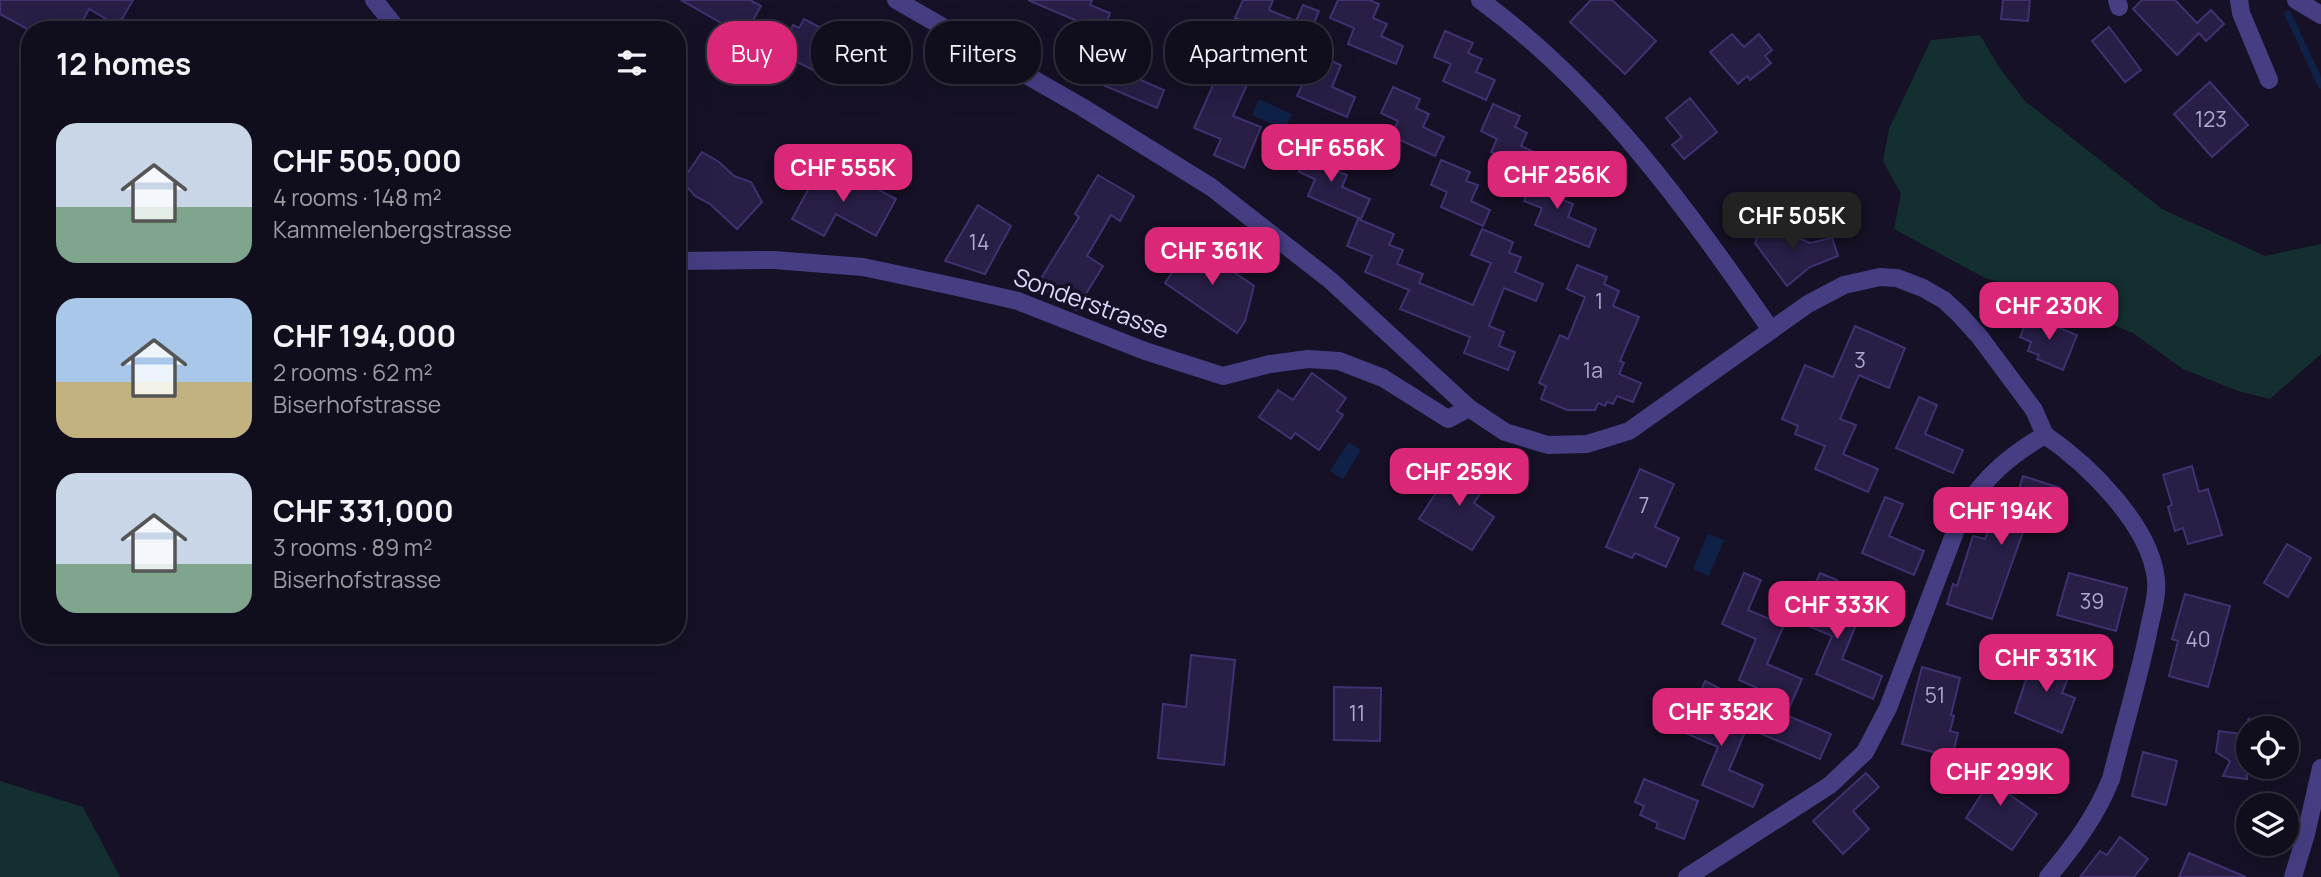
<!DOCTYPE html>
<meta charset="utf-8">
<style>
:root{--surface:#100d1c;--page:#1e1b29;--text:#f1f3f6;--muted:#9c9ca3;--line:#302d3b;--accent:#db2777}
body{margin:0;font-family:Manrope,sans-serif;background:var(--page);color:var(--text);height:100vh;display:flex;flex-direction:column;font-size:26px;white-space:nowrap}
*{box-sizing:border-box;margin:0}
p{font-size:23px;color:var(--muted)}
.icon{flex:none;width:38px;height:38px;fill:none;stroke:currentColor;stroke-width:2;stroke-linecap:round;stroke-linejoin:round}
.map{position:relative;flex:1;overflow:hidden}
.drawer{position:absolute;left:21px;top:21px;width:665px;height:623px;display:flex;flex-direction:column;background:var(--surface);border-radius:28px;box-shadow:0 7px 28px #0002,0 0 0 2px var(--line)}
.drawer>*{flex:none}
.top-card{position:absolute;left:707px;top:21px;width:665px;height:63px;display:flex;gap:14px}
.tools{position:absolute;left:2236px;top:716px;display:grid;gap:14px}
.tools a{display:grid;place-items:center;width:63px;height:63px;border-radius:50%;background:var(--surface);box-shadow:0 7px 28px #0002,0 0 0 2px var(--line);font-size:35px}
.price{position:absolute;translate:-50% -60px;padding:0 16px;border-radius:14px;background:var(--accent);color:#fff;font-size:23px;line-height:46px;filter:drop-shadow(0 2px 4px #0008)}
.price::after{content:'';position:absolute;left:50%;top:42px;width:21px;height:16px;margin-left:-10px;background:inherit;clip-path:polygon(0 0,100% 0,50% 100%)}
.price.current{background:#222;color:#fff}
ul{padding:0;list-style:none}
li{display:flex;align-items:center;gap:21px;height:175px;padding:0 35px}
li span{display:grid;place-items:center;flex:none;width:196px;height:140px;border-radius:21px;color:#555}
li>.icon{margin-inline-start:auto}
span .icon{width:84px;height:84px;fill:#fffc;stroke-width:1}
li b{font-size:30px}
h2{display:flex;justify-content:space-between;align-items:center;height:84px;padding:0 35px;font-size:30px}
.chip{padding:0 24px;border-radius:28px;background:var(--surface);box-shadow:0 7px 28px #0002,0 0 0 2px var(--line);font-size:24px;line-height:63px}
.chip.current{background:var(--accent);color:#fff}
.map>svg:first-child{display:block}
.green{fill:#142f30}
.water{fill:#0f2147}
.lines{fill:none;stroke-linecap:round;stroke-linejoin:round}
.stream{stroke:#0f2147;stroke-width:7}
.building{fill:#281e46;stroke:#413171;stroke-width:2}
.minor{stroke:#453e83;stroke-width:18}
.labels{text-anchor:middle;stroke-width:7;stroke-linejoin:round;paint-order:stroke}
.number-label{font-size:21px;fill:#b0aacf}
.street-label{font-size:24px;fill:#ded8fd;stroke:#161126}
</style>
<div class="map">
<svg width="2321" height="877" viewBox="0 0 2321 877">
<rect width="100%" height="100%" fill="#161126"/>
<g class="green">
<path d="M 1980,35 L 1999,67 L 2025,101 L 2162,209 L 2265,256 L 2321,244 L 2321,354 L 2270,399 L 2238,391 L 2183,369 L 2133,333 L 2051,299 L 1985,278 L 1894,229 L 1901,194 L 1883,161 L 1889,129 L 1931,40 Z"/>
<path d="M 0,781 L 83,807 L 120,877 L 0,877 Z"/>
</g>
<g class="water">
<path d="M 1259,99 L 1292,114 L 1285,129 L 1252,115 Z"/>
<path d="M 1349,442 L 1361,450 L 1343,479 L 1330,471 Z"/>
<path d="M 1708,534 L 1724,540 L 1709,576 L 1693,569 Z"/>
</g>
<g class="lines">
<path class="stream" d="M 2288,14 L 2321,85"/>
</g>
<g class="building">
<path d="M 0,0 L 133,0 L 118,26 L 89,9 L 78,30 L 29,30 L 0,14 Z"/>
<path d="M 681,0 L 750,0 L 761,6 L 744,36 Z"/>
<path d="M 1028,0 L 1092,0 L 1090,5 L 1110,13 L 1103,32 Z"/>
<path d="M 1243,0 L 1273,0 L 1269,10 L 1296,21 L 1303,5 L 1319,11 L 1303,49 L 1341,65 L 1332,87 L 1355,97 L 1347,117 L 1297,96 L 1304,81 L 1276,69 L 1288,40 L 1235,18 Z"/>
<path d="M 1338,0 L 1369,0 L 1379,4 L 1373,18 L 1387,24 L 1381,36 L 1403,46 L 1396,64 L 1348,44 L 1354,28 L 1330,18 Z"/>
<path d="M 1591,0 L 1612,0 L 1656,41 L 1625,74 L 1570,22 Z"/>
<path d="M 2003,0 L 2030,0 L 2028,21 L 2001,19 Z"/>
<path d="M 2142,0 L 2175,0 L 2197,23 L 2211,10 L 2224,24 L 2206,41 L 2199,33 L 2177,55 L 2133,9 Z"/>
<path d="M 804,19 L 842,39 L 840,42 L 856,52 L 847,67 L 832,58 L 823,75 L 779,53 L 793,25 L 799,28 Z"/>
<path d="M 2109,27 L 2141,70 L 2125,82 L 2092,41 Z"/>
<path d="M 1197,28 L 1225,40 L 1220,51 L 1235,57 L 1229,69 L 1250,78 L 1233,116 L 1261,127 L 1244,168 L 1214,155 L 1221,139 L 1194,128 L 1213,85 L 1195,77 L 1203,60 L 1186,53 Z"/>
<path d="M 1445,31 L 1473,43 L 1468,53 L 1482,59 L 1476,72 L 1495,80 L 1486,100 L 1443,81 L 1451,64 L 1434,57 Z"/>
<path d="M 1099,33 L 1138,49 L 1133,59 L 1144,64 L 1138,79 L 1164,90 L 1157,108 L 1105,86 L 1112,70 L 1088,60 Z"/>
<path d="M 1732,34 L 1744,47 L 1759,34 L 1772,50 L 1765,56 L 1771,63 L 1750,80 L 1747,76 L 1738,84 L 1710,52 Z"/>
<path d="M 2210,82 L 2248,125 L 2212,157 L 2174,114 Z"/>
<path d="M 1393,87 L 1420,99 L 1416,108 L 1429,114 L 1423,127 L 1444,137 L 1435,156 L 1391,136 L 1398,121 L 1381,113 Z"/>
<path d="M 1690,98 L 1717,132 L 1684,159 L 1672,145 L 1682,137 L 1666,118 Z"/>
<path d="M 1493,104 L 1520,116 L 1515,127 L 1527,133 L 1521,146 L 1543,156 L 1536,172 L 1491,152 L 1497,139 L 1481,131 Z"/>
<path d="M 1310,146 L 1338,159 L 1334,170 L 1347,175 L 1342,187 L 1370,199 L 1361,219 L 1308,196 L 1315,179 L 1299,172 Z"/>
<path d="M 702,152 L 719,162 L 734,176 L 751,182 L 762,202 L 737,229 L 710,204 L 695,196 L 682,181 Z"/>
<path d="M 1441,160 L 1470,172 L 1466,181 L 1478,185 L 1471,201 L 1490,210 L 1483,226 L 1441,207 L 1447,192 L 1431,185 Z"/>
<path d="M 819,170 L 842,182 L 847,173 L 896,199 L 876,236 L 836,214 L 824,236 L 792,219 Z"/>
<path d="M 1535,174 L 1565,186 L 1560,199 L 1573,204 L 1568,217 L 1596,229 L 1589,247 L 1535,225 L 1542,208 L 1524,201 Z"/>
<path d="M 1098,175 L 1134,196 L 1120,221 L 1111,215 L 1087,256 L 1103,266 L 1076,310 L 1037,285 L 1079,217 L 1075,214 Z"/>
<path d="M 978,205 L 1011,226 L 985,274 L 945,261 Z"/>
<path d="M 1358,219 L 1394,234 L 1389,245 L 1403,250 L 1397,264 L 1423,274 L 1419,283 L 1473,305 L 1491,263 L 1471,255 L 1482,229 L 1513,242 L 1509,253 L 1521,257 L 1515,272 L 1543,284 L 1536,301 L 1504,288 L 1489,326 L 1504,332 L 1499,346 L 1515,352 L 1508,370 L 1464,353 L 1470,337 L 1400,309 L 1409,290 L 1365,272 L 1372,256 L 1347,246 Z"/>
<path d="M 1763,222 L 1810,243 L 1832,238 L 1838,256 L 1810,267 L 1787,286 L 1755,243 Z"/>
<path d="M 1192,243 L 1254,286 L 1245,321 L 1237,333 L 1165,283 Z"/>
<path d="M 1577,265 L 1607,277 L 1604,284 L 1619,291 L 1613,306 L 1639,317 L 1620,361 L 1624,363 L 1619,374 L 1641,383 L 1633,402 L 1617,396 L 1613,404 L 1607,402 L 1605,406 L 1598,403 L 1595,410 L 1567,410 L 1541,399 L 1546,386 L 1539,383 L 1560,335 L 1568,339 L 1585,297 L 1567,289 Z"/>
<path d="M 2029,316 L 2077,335 L 2063,370 L 2037,359 L 2039,355 L 2028,351 L 2031,342 L 2020,337 Z"/>
<path d="M 1855,326 L 1905,348 L 1889,388 L 1859,375 L 1840,419 L 1856,425 L 1843,454 L 1878,469 L 1868,492 L 1815,469 L 1825,446 L 1795,434 L 1798,426 L 1782,419 L 1805,365 L 1833,377 Z"/>
<path d="M 1312,373 L 1346,398 L 1337,411 L 1343,415 L 1319,450 L 1295,433 L 1291,439 L 1259,417 L 1278,390 L 1293,400 Z"/>
<path d="M 1919,397 L 1937,405 L 1925,434 L 1963,450 L 1953,473 L 1896,448 Z"/>
<path d="M 1456,462 L 1487,483 L 1474,503 L 1494,517 L 1472,550 L 1419,519 Z"/>
<path d="M 2192,466 L 2199,492 L 2208,489 L 2222,535 L 2188,544 L 2183,528 L 2175,531 L 2168,507 L 2172,505 L 2163,475 Z"/>
<path d="M 1640,469 L 1674,484 L 1655,527 L 1679,538 L 1666,567 L 1635,553 L 1632,558 L 1606,547 Z"/>
<path d="M 2023,476 L 2060,488 L 2045,528 L 2027,521 L 1992,619 L 1947,604 L 1953,584 L 1957,586 L 1973,536 L 1985,539 L 2003,492 L 2017,496 Z"/>
<path d="M 1885,497 L 1903,504 L 1889,536 L 1924,551 L 1914,575 L 1862,553 Z"/>
<path d="M 2287,544 L 2311,558 L 2288,597 L 2264,583 Z"/>
<path d="M 1744,573 L 1761,580 L 1748,610 L 1784,625 L 1767,664 L 1802,679 L 1786,715 L 1831,734 L 1820,759 L 1757,732 L 1773,695 L 1739,680 L 1756,639 L 1722,624 Z"/>
<path d="M 1820,573 L 1837,580 L 1826,607 L 1858,620 L 1842,659 L 1882,676 L 1873,699 L 1816,674 L 1832,636 L 1799,622 Z"/>
<path d="M 2069,573 L 2127,588 L 2116,631 L 2057,615 Z"/>
<path d="M 2185,594 L 2230,606 L 2208,687 L 2169,676 L 2178,641 L 2172,639 Z"/>
<path d="M 1191,655 L 1235,660 L 1224,765 L 1158,758 L 1163,704 L 1186,707 Z"/>
<path d="M 2034,655 L 2072,668 L 2062,693 L 2075,698 L 2062,733 L 2015,713 Z"/>
<path d="M 1922,667 L 1960,678 L 1951,715 L 1954,716 L 1950,731 L 1958,733 L 1952,757 L 1902,744 Z"/>
<path d="M 1705,681 L 1723,690 L 1711,718 L 1745,732 L 1729,770 L 1763,785 L 1753,807 L 1702,785 L 1718,747 L 1683,732 Z"/>
<path d="M 1334,687 L 1381,688 L 1380,741 L 1334,740 Z"/>
<path d="M 2249,718 L 2247,779 L 2223,776 L 2230,761 L 2216,752 L 2219,731 L 2242,734 Z"/>
<path d="M 2143,752 L 2177,761 L 2166,805 L 2132,796 Z"/>
<path d="M 1992,759 L 2011,772 L 2000,788 L 2037,814 L 2012,850 L 1966,818 L 1983,792 L 1973,786 Z"/>
<path d="M 1866,773 L 1879,787 L 1853,811 L 1869,829 L 1843,854 L 1813,821 Z"/>
<path d="M 1644,779 L 1698,801 L 1684,839 L 1656,828 L 1658,823 L 1640,815 L 1644,806 L 1635,802 Z"/>
<path d="M 2120,837 L 2148,859 L 2134,877 L 2080,877 L 2100,851 L 2107,855 Z"/>
<path d="M 2189,853 L 2246,877 L 2179,877 Z"/>
</g>
<g class="lines">
<g class="minor">
<path d="M 374,0 L 398,30"/>
<path d="M 896,0 L 1082,107 L 1211,187 L 1330,280 L 1469,408 L 1505,432 L 1548,445 L 1587,444 L 1629,431 L 1808,304 L 1844,285 L 1880,277 L 1897,278 L 1923,288 L 1944,300 L 1959,314 L 1979,336 L 2034,410 L 2045,435"/>
<path d="M 1480,0 C 1601,88 1687,209 1771,330"/>
<path d="M 2117,0 L 2119,7"/>
<path d="M 2239,0 L 2241,13 L 2269,80"/>
<path d="M 2296,0 L 2321,15"/>
<path d="M 677,261 L 774,260 L 863,267 L 957,287 L 1018,301 L 1145,351 L 1223,376 L 1270,364 L 1308,359 L 1339,361 L 1383,378 L 1448,419 L 1469,408"/>
<path d="M 1687,877 L 1830,785 L 1865,752 L 1888,708 L 1963,511 C 1985,477 2010,455 2045,435 C 2089,465 2151,526 2156,580 C 2158,597 2151,616 2148,633 C 2138,682 2123,730 2111,779 C 2096,816 2074,846 2048,877"/>
<path d="M 2293,877 L 2306,834 L 2321,768"/>
</g>
</g>
<g class="labels">
<g class="number-label">
<text x="2211" y="127">123</text>
<text x="979" y="250">14</text>
<text x="1599" y="309">1</text>
<text x="1860" y="368">3</text>
<text x="1593" y="378">1a</text>
<text x="1644" y="513">7</text>
<text x="2092" y="609">39</text>
<text x="2198" y="647">40</text>
<text x="1935" y="703">51</text>
<text x="1357" y="721">11</text>
</g>
<g class="street-label">
<text transform="translate(1091 304) rotate(20)" y="8">Sonderstrasse</text>
</g>
</g>
</svg>
<div class="tools">
<a><svg class="icon" aria-label="locate" viewBox="0 0 24 24"><circle cx="12" cy="12" r="6"/><path d="M12 2v4M12 18v4M2 12h4M18 12h4"/></svg></a>
<a><svg class="icon" aria-label="layers" viewBox="0 0 24 24"><path d="M12 4l9 5-9 5-9-5zM3 14l9 5 9-5"/></svg></a>
</div>
<b class="price" style="left:1331px;top:184px">CHF 656K</b>
<b class="price" style="left:843px;top:204px">CHF 555K</b>
<b class="price" style="left:1557px;top:211px">CHF 256K</b>
<b class="price current" style="left:1792px;top:252px">CHF 505K</b>
<b class="price" style="left:1212px;top:287px">CHF 361K</b>
<b class="price" style="left:2049px;top:342px">CHF 230K</b>
<b class="price" style="left:1459px;top:508px">CHF 259K</b>
<b class="price" style="left:2001px;top:547px">CHF 194K</b>
<b class="price" style="left:1837px;top:641px">CHF 333K</b>
<b class="price" style="left:2046px;top:694px">CHF 331K</b>
<b class="price" style="left:1721px;top:748px">CHF 352K</b>
<b class="price" style="left:2000px;top:808px">CHF 299K</b>
<div class="top-card">
<a class="chip current">Buy</a>
<a class="chip">Rent</a>
<a class="chip">Filters</a>
<a class="chip">New</a>
<a class="chip">Apartment</a>
</div>
<section class="drawer">
<h2>12 homes<svg class="icon" aria-label="filters" viewBox="0 0 24 24"><path d="M4 7h16M4 17h16"/><circle cx="9" cy="7" r="2"/><circle cx="15" cy="17" r="2"/></svg></h2>
<ul>
<li><span style="background:linear-gradient(#c9d6e8 60%,#7fa58c 0)"><svg class="icon" aria-label="home" viewBox="0 0 24 24"><path d="M3 11l9-7 9 7M6 9v11h12V9"/></svg></span><div><b>CHF 505,000</b><p>4 rooms · 148 m²</p><p>Kammelenbergstrasse</p></div></li>
<li><span style="background:linear-gradient(#a9c7e8 60%,#c2b280 0)"><svg class="icon" aria-label="home" viewBox="0 0 24 24"><path d="M3 11l9-7 9 7M6 9v11h12V9"/></svg></span><div><b>CHF 194,000</b><p>2 rooms · 62 m²</p><p>Biserhofstrasse</p></div></li>
<li><span style="background:linear-gradient(#c9d6e8 65%,#7fa58c 0)"><svg class="icon" aria-label="home" viewBox="0 0 24 24"><path d="M3 11l9-7 9 7M6 9v11h12V9"/></svg></span><div><b>CHF 331,000</b><p>3 rooms · 89 m²</p><p>Biserhofstrasse</p></div></li>
</ul>
</section>
</div>
